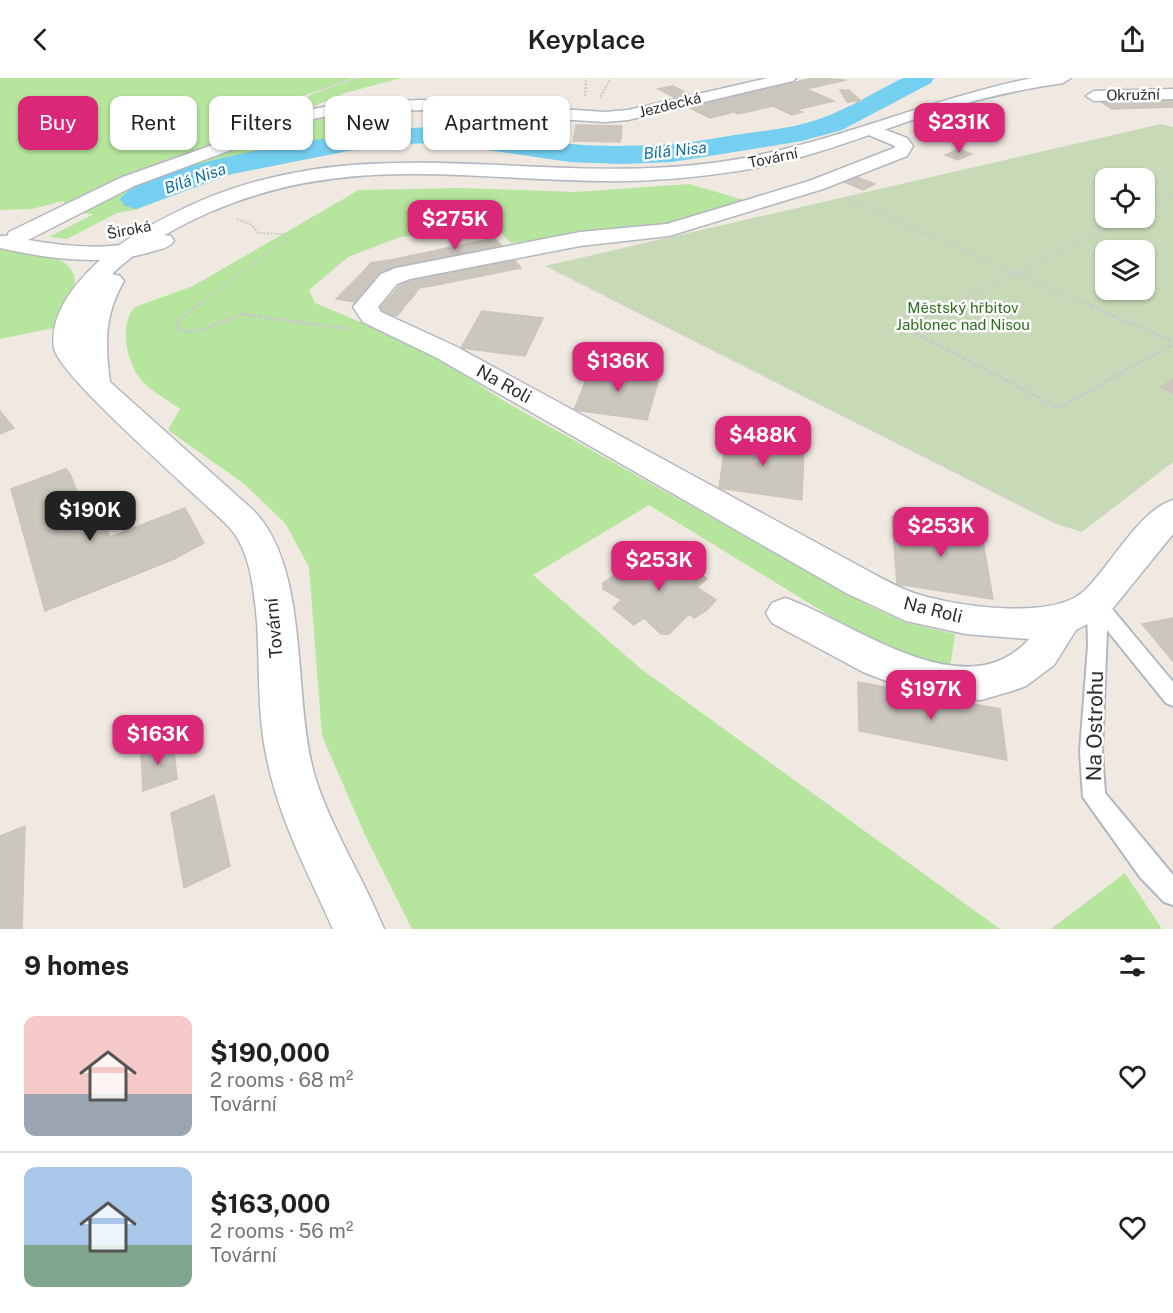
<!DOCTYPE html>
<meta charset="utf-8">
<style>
:root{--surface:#fff;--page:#f6f6f6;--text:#202124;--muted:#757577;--line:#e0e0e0;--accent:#db2777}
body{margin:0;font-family:"Public Sans",sans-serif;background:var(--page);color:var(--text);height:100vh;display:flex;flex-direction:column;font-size:22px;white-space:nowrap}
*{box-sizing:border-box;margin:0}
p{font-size:20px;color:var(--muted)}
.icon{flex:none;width:33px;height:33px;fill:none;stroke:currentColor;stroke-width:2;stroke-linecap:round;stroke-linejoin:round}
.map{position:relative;height:851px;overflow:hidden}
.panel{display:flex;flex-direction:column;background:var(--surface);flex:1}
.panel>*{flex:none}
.hud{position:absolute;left:18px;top:18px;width:600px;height:54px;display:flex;gap:12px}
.fabs{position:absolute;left:1095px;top:90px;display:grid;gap:12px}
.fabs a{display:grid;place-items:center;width:60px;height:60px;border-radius:12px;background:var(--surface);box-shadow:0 2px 4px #0004;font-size:30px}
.price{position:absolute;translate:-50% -51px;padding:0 14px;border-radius:12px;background:var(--accent);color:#fff;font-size:20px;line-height:39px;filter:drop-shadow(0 2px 3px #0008)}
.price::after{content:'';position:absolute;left:50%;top:36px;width:18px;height:14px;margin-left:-9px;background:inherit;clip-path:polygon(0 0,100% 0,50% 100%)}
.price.on{background:#222;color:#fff}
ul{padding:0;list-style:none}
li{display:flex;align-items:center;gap:18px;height:150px;padding:0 24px}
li+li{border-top:2px solid var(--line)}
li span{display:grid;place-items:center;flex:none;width:168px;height:120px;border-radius:12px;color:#555}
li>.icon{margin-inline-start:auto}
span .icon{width:72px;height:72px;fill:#fffc;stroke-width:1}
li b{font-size:26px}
h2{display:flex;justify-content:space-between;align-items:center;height:72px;padding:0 24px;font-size:26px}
.tag{padding:0 21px;border-radius:12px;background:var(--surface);box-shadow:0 2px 4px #0004;font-size:21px;line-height:54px}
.tag.on{background:var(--accent);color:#fff}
header{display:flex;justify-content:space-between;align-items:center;height:78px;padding:0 24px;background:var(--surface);font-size:27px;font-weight:600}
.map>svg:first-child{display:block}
.green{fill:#b6e59e}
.cemetery{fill:#c8d9b8;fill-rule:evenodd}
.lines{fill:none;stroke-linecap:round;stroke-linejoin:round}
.stream{fill:#75cff0;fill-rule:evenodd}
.river{fill:#75cff0;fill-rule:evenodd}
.building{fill:#cbc7bf;stroke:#cbc5ba;stroke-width:1.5}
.service-casing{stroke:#b4b7c1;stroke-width:4}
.minor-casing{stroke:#b4b7c1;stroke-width:3}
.tertiary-casing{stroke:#b4b7c1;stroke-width:3}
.path-far1{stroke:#c9c9c9;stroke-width:2;stroke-dasharray:2 1.5;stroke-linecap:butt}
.path{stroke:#c9c9c9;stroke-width:3;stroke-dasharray:4 2;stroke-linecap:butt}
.service{fill:#fff;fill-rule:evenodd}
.minor{fill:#fff;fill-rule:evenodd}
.tertiary{fill:#fff;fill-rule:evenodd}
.labels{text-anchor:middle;stroke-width:5;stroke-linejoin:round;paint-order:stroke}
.far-street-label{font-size:15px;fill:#2e2e2e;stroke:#fff}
.far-park-label{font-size:15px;fill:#2c6e1b;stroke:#fff}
.far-water-label{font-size:16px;font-style:italic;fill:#0d6fa3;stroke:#fff}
.street-label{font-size:18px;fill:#2e2e2e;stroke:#fff}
.near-street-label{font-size:21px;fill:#2e2e2e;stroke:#fff}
</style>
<header><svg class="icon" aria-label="back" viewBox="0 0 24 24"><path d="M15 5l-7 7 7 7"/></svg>Keyplace<svg class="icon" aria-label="share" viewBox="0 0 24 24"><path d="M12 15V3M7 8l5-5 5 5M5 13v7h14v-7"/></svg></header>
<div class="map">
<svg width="1173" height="851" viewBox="0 0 1173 851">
<rect width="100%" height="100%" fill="#efe9e1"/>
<g class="green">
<path d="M 0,0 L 353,0 L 300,19 L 243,60 L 246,62 L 288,52 L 331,31 L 386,35 L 383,56 L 334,63 L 211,88 L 204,93 L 204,105 L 138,131 L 117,135 L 67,161 L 49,159 L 94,136 L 52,133 L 69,129 L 63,123 L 32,131 L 0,132 Z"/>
<path d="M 358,0 L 401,0 L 345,15 L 275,45 L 312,16 Z"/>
<path d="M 689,106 L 744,122 L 664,147 L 511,165 L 495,148 L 400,159 L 348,179 L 309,212 L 315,225 L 424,271 L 504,323 L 867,527 L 907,545 L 955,556 L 950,591 L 905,584 L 649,427 L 533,497 L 641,591 L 1000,851 L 412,851 L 366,759 L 322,658 L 309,489 L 285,445 L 243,405 L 168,352 L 180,331 C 168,322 148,312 139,299 C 126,282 119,245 135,229 L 193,208 L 359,112 L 462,110 L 576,114 Z"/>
<path d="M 0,169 C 23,173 74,173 75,204 L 58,249 L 0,261 Z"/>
<path d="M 1125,795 L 1162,851 L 1051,851 Z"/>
</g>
<path class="cemetery" d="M 1161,46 L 1173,49 L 1173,384 L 1082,454 L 1056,446 L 545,188 ZM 1106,100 L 1144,100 L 1144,140 L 1106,140 ZM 1106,172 L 1144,172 L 1144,212 L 1106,212 Z"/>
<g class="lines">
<path class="stream" d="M 382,30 L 386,31 L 350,65 L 346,65 L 346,63 Z"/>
<path class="river" d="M 903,0 L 934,0 L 931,5 L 842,52 L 802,63 L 672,84 L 621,86 L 570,84 L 440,65 L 400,66 L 348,73 L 232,96 L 136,131 L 125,128 L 120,121 C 146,83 388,47 439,49 C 483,50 526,62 570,66 C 603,69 637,68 670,66 C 694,65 718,59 742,56 C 768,52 796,50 822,40 C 850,30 876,13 903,0 Z"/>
</g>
<g class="building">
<path d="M 814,0 L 846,2 L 806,11 L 834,23 L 795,32 L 802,34 L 792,37 L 773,28 L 738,36 L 710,23 Z"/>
<path d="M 673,8 L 688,16 L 674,19 L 658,11 Z"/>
<path d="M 840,12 L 849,12 L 861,23 L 847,24 Z"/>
<path d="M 1170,20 L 1173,21 L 1173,29 L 1112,31 L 1098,22 Z"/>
<path d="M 712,23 L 734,34 L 710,40 L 688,29 Z"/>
<path d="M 490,36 L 517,38 L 509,50 L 479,47 Z"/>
<path d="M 576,47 L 622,48 L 621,60 L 574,59 Z"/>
<path d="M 574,59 L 621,60 L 620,64 L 573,63 Z"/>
<path d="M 959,71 L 972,76 L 958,82 L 945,77 Z"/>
<path d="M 855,99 L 862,101 L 875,106 L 863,112 L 844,104 Z"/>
<path d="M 494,160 L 502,168 L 491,170 L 485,162 Z"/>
<path d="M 485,162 L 491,170 L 482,172 L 476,164 Z"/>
<path d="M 476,164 L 482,172 L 473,174 L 466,166 Z"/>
<path d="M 466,166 L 473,174 L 463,176 L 457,168 Z"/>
<path d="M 457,168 L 463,176 L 454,178 L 447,170 Z"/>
<path d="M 447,170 L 454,178 L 444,180 L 438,172 Z"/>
<path d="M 438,172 L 444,180 L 435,182 L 429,174 Z"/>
<path d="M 429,174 L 435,182 L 425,184 L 419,176 Z"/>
<path d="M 419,176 L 425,184 L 415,186 L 409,178 Z"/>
<path d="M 409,178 L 415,186 L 405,188 L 400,180 Z"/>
<path d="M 400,180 L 405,188 L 395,190 L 390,182 Z"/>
<path d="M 514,181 L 521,190 L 510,192 L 504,183 Z"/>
<path d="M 390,182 L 395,190 L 385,193 L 371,185 Z"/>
<path d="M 504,183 L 510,192 L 501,194 L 494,185 Z"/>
<path d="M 371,185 L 385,193 L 380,198 L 362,195 Z"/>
<path d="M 494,185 L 501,194 L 491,196 L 484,187 Z"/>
<path d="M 484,187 L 491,196 L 481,198 L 475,189 Z"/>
<path d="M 475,189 L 481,198 L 471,200 L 465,191 Z"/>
<path d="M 465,191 L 471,200 L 461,202 L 455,193 Z"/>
<path d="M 455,193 L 461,202 L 451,204 L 445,195 Z"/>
<path d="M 362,195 L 380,198 L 375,203 L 357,200 Z"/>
<path d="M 445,195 L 451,204 L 441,206 L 435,196 Z"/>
<path d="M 435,196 L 441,206 L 431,208 L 425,198 Z"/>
<path d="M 425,198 L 431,208 L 419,210 L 404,203 Z"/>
<path d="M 357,200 L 375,203 L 371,208 L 352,205 Z"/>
<path d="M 404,203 L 419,210 L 415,216 L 395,213 Z"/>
<path d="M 352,205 L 371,208 L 366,213 L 347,210 Z"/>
<path d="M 347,210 L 366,213 L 361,219 L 342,215 Z"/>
<path d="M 395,213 L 415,216 L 411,221 L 391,218 Z"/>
<path d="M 342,215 L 361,219 L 355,224 L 336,221 Z"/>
<path d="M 391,218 L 411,221 L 406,226 L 386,223 Z"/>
<path d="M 386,223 L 406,226 L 402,232 L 381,229 Z"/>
<path d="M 381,229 L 402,232 L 397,238 L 377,235 Z"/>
<path d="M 482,233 L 543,240 L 525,278 L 461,270 Z"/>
<path d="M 592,288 L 660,297 L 647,342 L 574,332 Z"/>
<path d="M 1173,301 L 1173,315 L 1161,309 Z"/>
<path d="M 0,333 L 14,350 L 0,356 Z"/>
<path d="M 727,356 L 804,367 L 802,422 L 719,410 Z"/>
<path d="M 66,391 L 70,396 L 92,454 L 106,450 L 110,459 L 185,430 L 204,465 L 174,481 L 45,533 L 11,411 Z"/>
<path d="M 892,439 L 981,452 L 993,521 L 897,506 Z"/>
<path d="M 655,469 L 687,492 L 691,488 L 707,501 L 697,509 L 716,522 L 707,532 L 694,540 L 689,536 L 669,556 L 661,556 L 644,540 L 634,547 L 613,530 L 622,522 L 603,511 L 603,505 Z"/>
<path d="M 1173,540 L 1173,562 L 1158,565 L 1142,546 Z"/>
<path d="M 1173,562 L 1173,583 L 1158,565 Z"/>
<path d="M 858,604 L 1000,631 L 1007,682 L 859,653 Z"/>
<path d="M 173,664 L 177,701 L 143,713 L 141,675 Z"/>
<path d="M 214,717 L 230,788 L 184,810 L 171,735 Z"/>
<path d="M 25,748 L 22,851 L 0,851 L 0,758 Z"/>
</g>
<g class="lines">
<defs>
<path id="service" d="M 1096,518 L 1103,520 L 1173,604 L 1173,628 L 1166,625 L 1107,552 L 1102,673 L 1105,715 L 1173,797 L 1173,827 L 1164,824 L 1140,799 L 1083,719 L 1080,673 L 1088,568 L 1087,525 L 1089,520 Z"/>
<g id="minor">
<path d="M 768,0 L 796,0 L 793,3 L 628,42 L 605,44 L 421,32 L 348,35 L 317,40 L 134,108 L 28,162 C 59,167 90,171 121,167 C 137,165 155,154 171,158 L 174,163 C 169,170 161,171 154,173 C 104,189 50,181 0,170 L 0,158 L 7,158 L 9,154 L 120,100 L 313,31 L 348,25 L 421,22 L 605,34 L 628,32 Z"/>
<path d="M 1173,11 L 1173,21 L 1094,23 L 1086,18 L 1094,13 Z"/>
<path d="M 870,46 L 907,60 L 913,68 L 907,78 L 823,111 L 669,158 L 580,168 L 410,201 L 397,206 L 378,229 L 381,234 L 455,268 L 872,495 C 885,502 899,510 914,515 C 952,528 1052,543 1084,513 C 1110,489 1139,432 1173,422 L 1173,456 L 1109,535 L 1076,552 L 1054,587 L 1026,608 L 1012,613 L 981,622 L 947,621 L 912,613 L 863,594 L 772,545 L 766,535 L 772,525 L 785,520 C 851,542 965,634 1029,561 L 966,556 L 906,543 L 846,515 L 437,280 L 363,244 L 353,229 L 381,196 L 396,190 L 580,154 L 667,146 L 809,103 L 894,70 L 895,68 L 864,55 L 861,51 Z"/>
</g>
<path id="tertiary" d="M 1032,0 L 1071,0 L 1063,5 C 1022,11 982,20 942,32 C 874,54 809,82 738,93 C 692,100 646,104 599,103 C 461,101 341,76 208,135 C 174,150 139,170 112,196 L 120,198 L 124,203 C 104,237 105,266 110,304 L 253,432 C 312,492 291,623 316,702 C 333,754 364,801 384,851 L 333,851 C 308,795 279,741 267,681 C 257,636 260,589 257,544 C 254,513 251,473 229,449 C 200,419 59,299 54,270 C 49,237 75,205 98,184 C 127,158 164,139 200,123 C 371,50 536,108 712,85 C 822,71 923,22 1032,0 Z"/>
</defs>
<use href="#service" class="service-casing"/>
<use href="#minor" class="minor-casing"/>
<use href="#tertiary" class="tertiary-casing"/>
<g class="path-far1">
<path d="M 319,12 L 356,0"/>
<path d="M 585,18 L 586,0"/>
<path d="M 600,19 L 611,0"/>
<path d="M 845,120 L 1088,227"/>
<path d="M 1144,132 L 1173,118"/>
<path d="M 198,227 L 285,161 L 284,156 L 258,155 L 252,147 L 237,141"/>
<path d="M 952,227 L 1129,140"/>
</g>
<g class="path">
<path d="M 200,225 L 177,244 L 181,253 L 200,253 L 242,236 L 349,251"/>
<path d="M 955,225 L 905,250 L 1059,330 L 1173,266"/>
<path d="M 1085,225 L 1173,264"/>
</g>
<use href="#service" class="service"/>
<use href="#minor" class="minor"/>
<use href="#tertiary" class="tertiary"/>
</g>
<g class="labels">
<g class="far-street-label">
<text transform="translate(1133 17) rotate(-1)" y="5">Okružní</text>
<text transform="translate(670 27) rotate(-14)" y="5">Jezdecká</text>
<text transform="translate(773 80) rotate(-12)" y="5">Tovární</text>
<text transform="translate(129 152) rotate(-11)" y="5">Široká</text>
</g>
<g class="far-park-label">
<text x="963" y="235">Městský hřbitov<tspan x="963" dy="17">Jablonec nad Nisou</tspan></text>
</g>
<g class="far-water-label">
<text transform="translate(675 72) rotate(-6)" y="6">Bílá Nisa</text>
<text transform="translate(195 100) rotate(-19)" y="6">Bílá Nisa</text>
</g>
<g class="street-label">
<text transform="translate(504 306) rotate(29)" y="6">Na Roli</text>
<text transform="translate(933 532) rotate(14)" y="6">Na Roli</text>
<text transform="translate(274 550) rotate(-95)" y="6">Tovární</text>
</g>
<g class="near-street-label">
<text transform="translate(1095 648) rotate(-89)" y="7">Na Ostrohu</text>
</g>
</g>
</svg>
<div class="fabs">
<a><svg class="icon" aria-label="locate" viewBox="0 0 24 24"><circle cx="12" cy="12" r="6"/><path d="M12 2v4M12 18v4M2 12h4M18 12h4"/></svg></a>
<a><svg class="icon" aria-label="layers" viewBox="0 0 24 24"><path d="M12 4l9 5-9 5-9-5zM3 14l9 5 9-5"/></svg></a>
</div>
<b class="price" style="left:959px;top:76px">$231K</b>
<b class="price" style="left:455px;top:173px">$275K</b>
<b class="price" style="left:618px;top:315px">$136K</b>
<b class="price" style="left:763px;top:389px">$488K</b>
<b class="price on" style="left:90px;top:464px">$190K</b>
<b class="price" style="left:941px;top:480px">$253K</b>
<b class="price" style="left:659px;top:514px">$253K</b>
<b class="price" style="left:931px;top:643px">$197K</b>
<b class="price" style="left:158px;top:688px">$163K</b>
<div class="hud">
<a class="tag on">Buy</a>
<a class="tag">Rent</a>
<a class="tag">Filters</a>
<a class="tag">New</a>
<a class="tag">Apartment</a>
</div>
</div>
<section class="panel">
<h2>9 homes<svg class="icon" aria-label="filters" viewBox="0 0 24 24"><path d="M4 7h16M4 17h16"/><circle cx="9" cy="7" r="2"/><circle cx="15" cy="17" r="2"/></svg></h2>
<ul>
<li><span style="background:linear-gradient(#f6c9c9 65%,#9aa5b1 0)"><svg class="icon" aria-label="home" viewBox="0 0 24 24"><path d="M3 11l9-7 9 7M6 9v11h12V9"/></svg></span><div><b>$190,000</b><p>2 rooms · 68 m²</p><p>Tovární</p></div><svg class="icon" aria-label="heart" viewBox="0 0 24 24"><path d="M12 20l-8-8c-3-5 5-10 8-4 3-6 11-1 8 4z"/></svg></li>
<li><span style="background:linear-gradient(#a9c7e8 65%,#7fa58c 0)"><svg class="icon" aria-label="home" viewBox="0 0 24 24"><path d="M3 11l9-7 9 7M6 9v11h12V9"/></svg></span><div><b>$163,000</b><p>2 rooms · 56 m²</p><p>Tovární</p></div><svg class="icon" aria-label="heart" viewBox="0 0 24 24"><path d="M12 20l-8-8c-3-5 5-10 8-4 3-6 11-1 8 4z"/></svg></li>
</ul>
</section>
